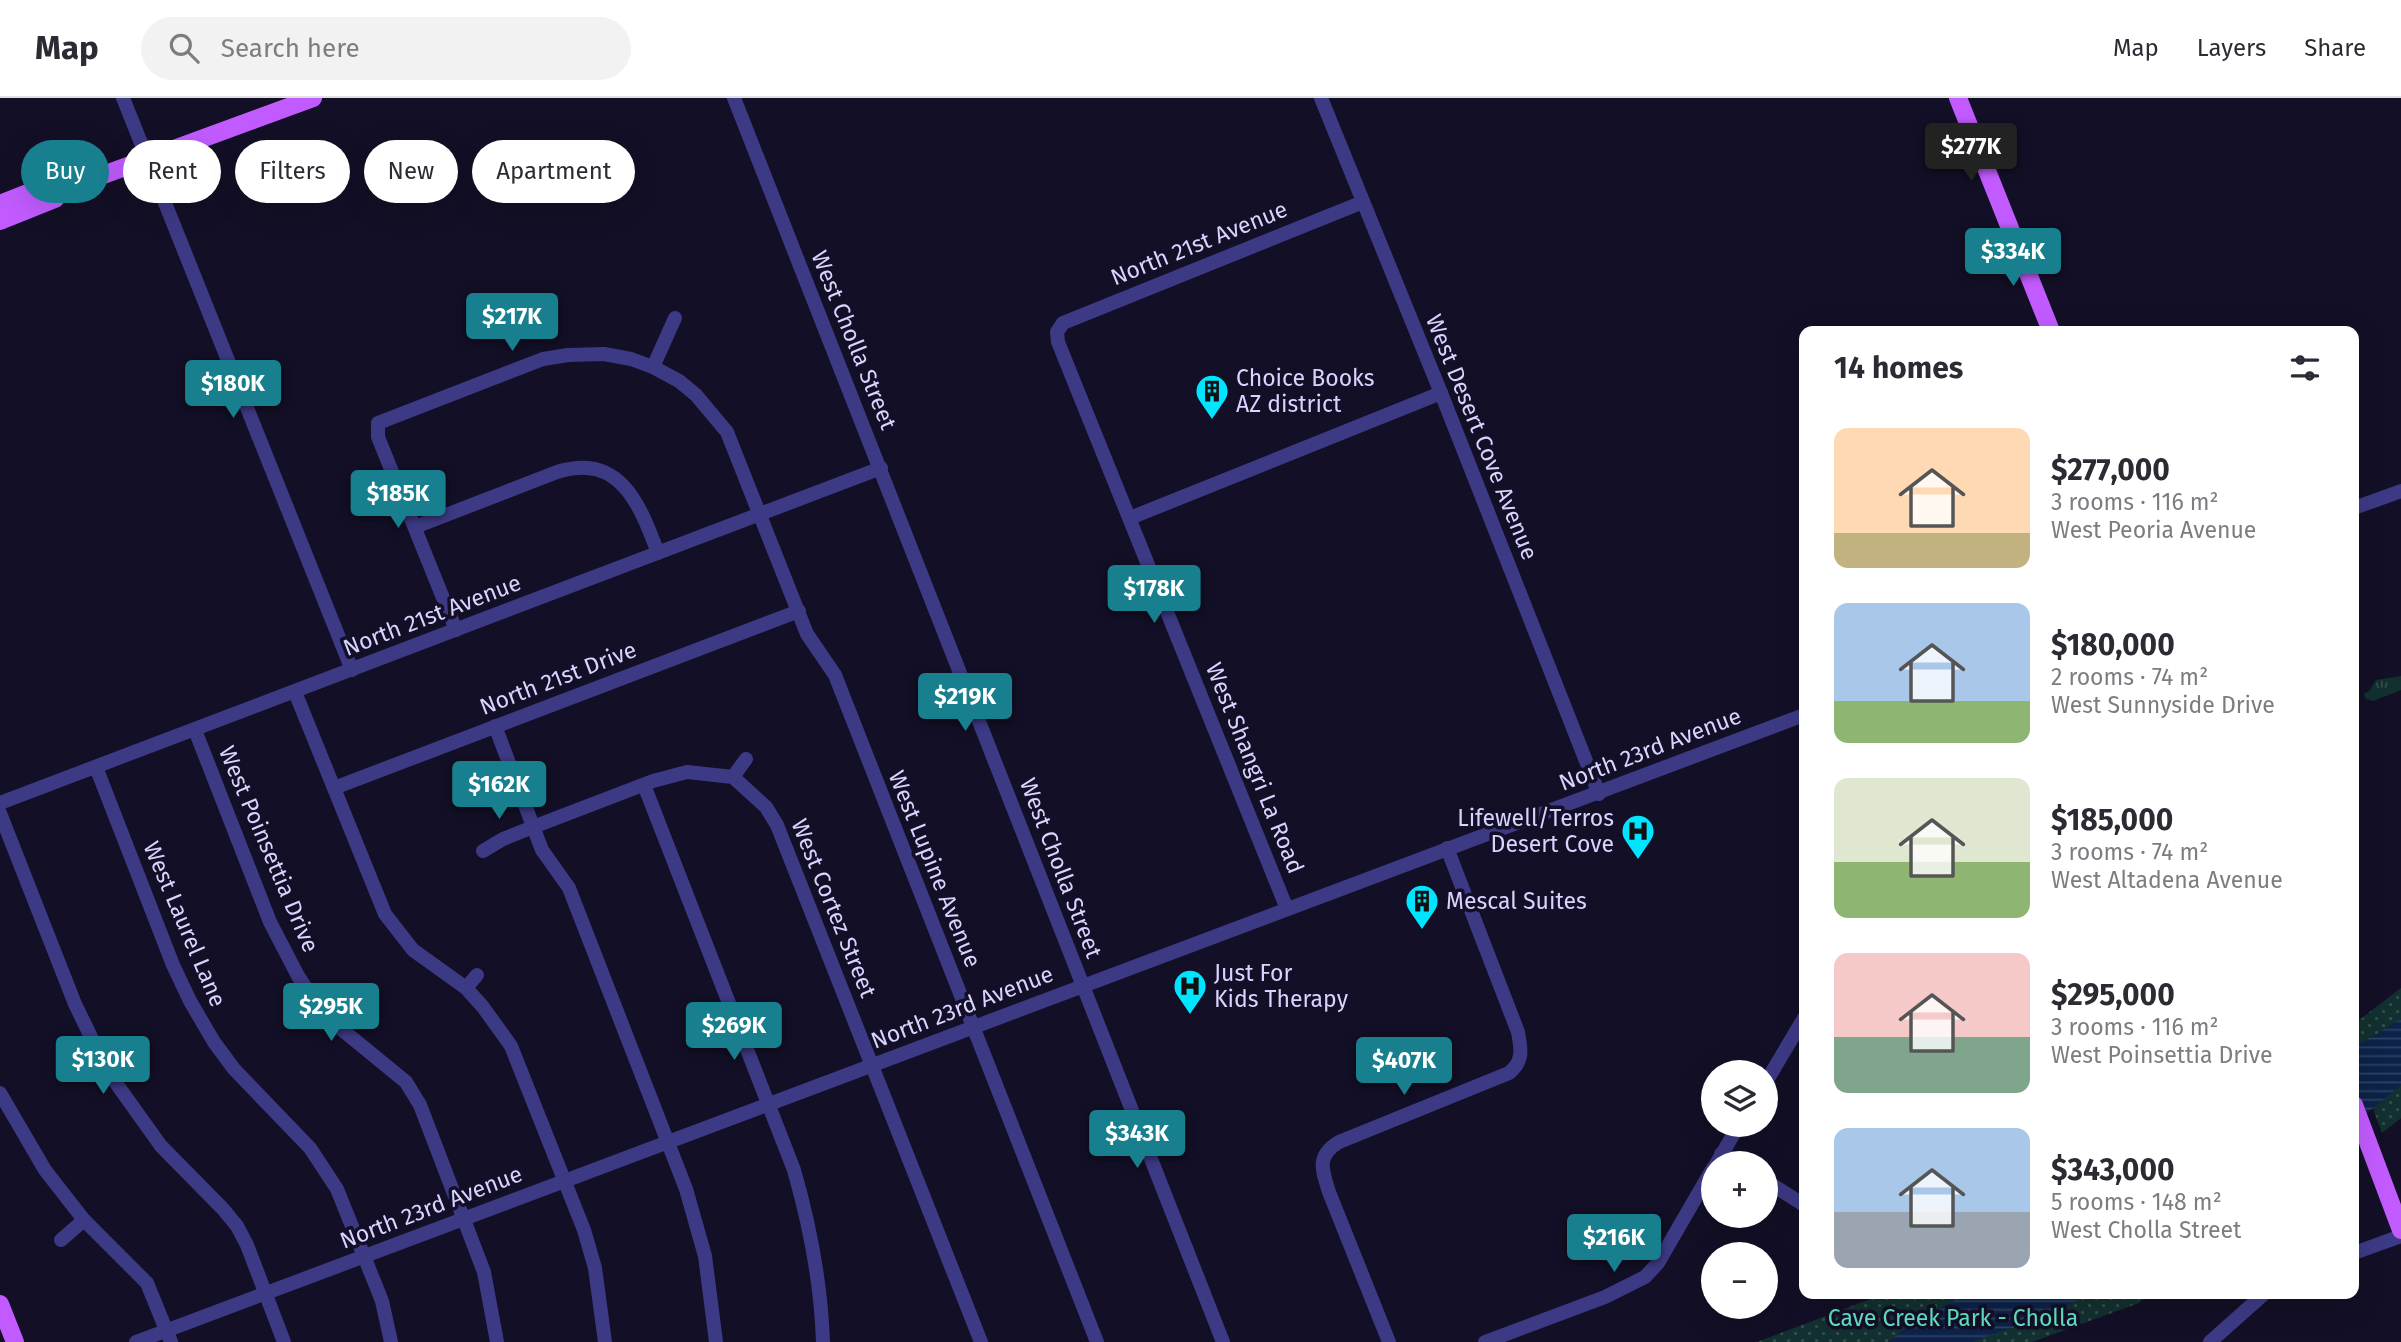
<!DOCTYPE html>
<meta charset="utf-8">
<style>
:root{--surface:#fff;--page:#f2f2f3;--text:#2b2b33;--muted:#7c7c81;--line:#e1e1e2;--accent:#187f8f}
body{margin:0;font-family:"Fira Sans",sans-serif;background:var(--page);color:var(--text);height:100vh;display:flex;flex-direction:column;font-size:26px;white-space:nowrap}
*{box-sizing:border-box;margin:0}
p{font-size:23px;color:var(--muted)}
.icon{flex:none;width:38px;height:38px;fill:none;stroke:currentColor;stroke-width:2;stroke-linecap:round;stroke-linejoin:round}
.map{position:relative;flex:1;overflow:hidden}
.sheet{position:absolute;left:1799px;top:228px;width:560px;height:973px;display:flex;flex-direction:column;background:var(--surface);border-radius:14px;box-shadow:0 7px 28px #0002}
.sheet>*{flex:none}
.guide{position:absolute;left:21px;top:42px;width:665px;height:63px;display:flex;gap:14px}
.buttons{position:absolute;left:1701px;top:962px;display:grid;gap:14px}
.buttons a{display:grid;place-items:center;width:77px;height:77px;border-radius:50%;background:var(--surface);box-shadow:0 7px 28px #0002;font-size:35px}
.price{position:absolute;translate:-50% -60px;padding:0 16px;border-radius:7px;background:var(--accent);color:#fff;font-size:23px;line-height:46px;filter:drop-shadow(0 2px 4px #0008)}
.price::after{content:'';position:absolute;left:50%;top:42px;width:21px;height:16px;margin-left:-10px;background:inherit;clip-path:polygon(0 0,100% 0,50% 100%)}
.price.on{background:#222;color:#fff}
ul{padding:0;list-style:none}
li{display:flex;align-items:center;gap:21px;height:175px;padding:0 35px}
li span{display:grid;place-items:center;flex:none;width:196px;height:140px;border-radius:14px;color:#555}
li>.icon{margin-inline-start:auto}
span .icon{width:84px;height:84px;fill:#fffc;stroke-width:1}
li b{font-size:30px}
h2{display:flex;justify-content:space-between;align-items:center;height:84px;padding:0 35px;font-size:30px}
.pill{padding:0 24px;border-radius:32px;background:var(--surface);box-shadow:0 7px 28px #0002;font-size:24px;line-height:63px}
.pill.on{background:var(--accent);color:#fff}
header{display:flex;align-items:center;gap:42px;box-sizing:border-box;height:98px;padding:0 35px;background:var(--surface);border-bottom:2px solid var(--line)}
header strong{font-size:33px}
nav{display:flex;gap:38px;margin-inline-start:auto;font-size:24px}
.search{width:490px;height:63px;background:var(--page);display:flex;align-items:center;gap:18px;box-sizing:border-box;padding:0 24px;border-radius:38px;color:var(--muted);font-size:26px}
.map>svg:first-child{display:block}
.grass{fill:url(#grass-tufts)}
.park{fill:url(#park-dots)}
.water{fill:url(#water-rules)}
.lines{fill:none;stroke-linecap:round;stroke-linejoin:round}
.minor{stroke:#3d3a85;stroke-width:14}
.major{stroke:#c25bff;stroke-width:18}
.labels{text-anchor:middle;stroke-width:7;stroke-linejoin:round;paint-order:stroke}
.street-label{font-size:23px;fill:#d9d4ff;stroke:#130f26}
.poi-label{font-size:23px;fill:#d9d4ff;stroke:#130f26;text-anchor:start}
.park-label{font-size:23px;fill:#5fe0c0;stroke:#130f26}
</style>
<header>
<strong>Map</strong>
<div class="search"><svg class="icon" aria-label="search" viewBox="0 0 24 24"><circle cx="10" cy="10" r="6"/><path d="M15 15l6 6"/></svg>Search here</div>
<nav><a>Map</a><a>Layers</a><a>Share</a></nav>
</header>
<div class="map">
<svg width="2401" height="1244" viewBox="0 0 2401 1244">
<defs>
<pattern id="grass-tufts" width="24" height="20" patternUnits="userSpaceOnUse" patternTransform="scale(1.75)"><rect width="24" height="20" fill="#12302f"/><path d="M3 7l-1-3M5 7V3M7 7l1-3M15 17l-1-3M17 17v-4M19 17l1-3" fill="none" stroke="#344d4e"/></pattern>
<pattern id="park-dots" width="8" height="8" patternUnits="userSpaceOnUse" patternTransform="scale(1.75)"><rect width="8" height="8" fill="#12302f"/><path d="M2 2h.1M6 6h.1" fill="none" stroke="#344d4e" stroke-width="1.8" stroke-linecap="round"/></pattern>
<pattern id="water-rules" width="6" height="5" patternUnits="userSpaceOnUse" patternTransform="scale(1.75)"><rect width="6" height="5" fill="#0c2248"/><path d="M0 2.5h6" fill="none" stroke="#2f4163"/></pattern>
</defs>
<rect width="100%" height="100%" fill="#130f26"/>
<path class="grass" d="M 2401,578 L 2401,592 L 2373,603 L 2366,601 L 2364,596 L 2369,593 L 2376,582 Z"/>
<g class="park">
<path d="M 2401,890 L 2401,1020 L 2382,1035 L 2354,961 L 2354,926 Z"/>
<path d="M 1886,1195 L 2150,1195 L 2139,1205 L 2032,1244 L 1757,1244 Z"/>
</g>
<g class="water">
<path d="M 2401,921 L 2401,987 L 2354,1026 L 2354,950 Z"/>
<path d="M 1969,1195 L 2093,1195 L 2045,1217 L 1972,1244 L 1888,1244 L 1914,1224 Z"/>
</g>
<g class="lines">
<g class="minor">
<path d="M 123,0 L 352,572"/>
<path d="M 734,0 L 1223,1244"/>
<path d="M 1321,0 L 1441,295 L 1599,696"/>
<path d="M 653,269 L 675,220"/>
<path d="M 2354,410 L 2401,393"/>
<path d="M 1130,420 L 1441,295"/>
<path d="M 415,429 L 557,374 C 620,354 640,407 658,455"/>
<path d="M 456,532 L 378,339 L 378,325 L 543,261 L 568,257 L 604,256 L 631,261 L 653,269 L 679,283 L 696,297 L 727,334 L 807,536 L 835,577 L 1097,1244"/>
<path d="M 295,594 L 385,816 L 413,852 L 466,890 L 483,909 L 511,948 L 584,1132 L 595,1170 L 605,1244"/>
<path d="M 495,628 L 542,752 L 569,790 L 686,1091 L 705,1158 L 716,1244"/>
<path d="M 195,632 L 270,824 L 298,878 L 312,899 L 340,930 L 406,984 L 420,1007 L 484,1174 L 497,1244"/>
<path d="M 96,669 L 173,867 L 190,903 L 214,944 L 234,971 L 310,1050 L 337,1091 L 382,1203 L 391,1244"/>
<path d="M 733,679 L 746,661"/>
<path d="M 644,687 L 794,1072 C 810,1128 821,1185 823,1244"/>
<path d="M 334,690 L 799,513"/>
<path d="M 0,705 L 881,370"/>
<path d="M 0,715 L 75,906 L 108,974 L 161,1048 L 223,1111 L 237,1128 L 247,1147 L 284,1244"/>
<path d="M 483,753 L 503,741 L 533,729 L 653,683 L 687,674 L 733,679 L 766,709 L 777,727 L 981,1244"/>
<path d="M 1287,811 L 1058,244 L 1057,234 L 1063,225 L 1363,104"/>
<path d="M 466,890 L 477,877"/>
<path d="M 1766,984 L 1804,920"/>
<path d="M 0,995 L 45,1072 L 84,1122 L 147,1185 L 171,1244"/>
<path d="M 1721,1056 L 1737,1066"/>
<path d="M 1716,1066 L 1739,1027"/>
<path d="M 1766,1083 L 1804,1107"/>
<path d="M 61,1142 L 84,1122"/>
<path d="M 2354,1155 L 2401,1138"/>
<path d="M 136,1244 L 1804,617"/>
<path d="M 1389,1244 L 1329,1094 C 1322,1071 1316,1058 1339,1044 L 1509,975 C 1524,963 1521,951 1518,934 L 1447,750"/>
<path d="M 1485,1244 L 1605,1199 L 1645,1179 L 1658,1165 L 1713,1070"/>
<path d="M 2210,1244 L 2265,1195"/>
</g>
<g class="major">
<path d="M 1958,0 L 2051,233"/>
<path d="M 0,106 L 50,86 L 65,91"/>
<path d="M 0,123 L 55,101 L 65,91 L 313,0"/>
<path d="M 2354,1007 L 2401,1132"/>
<path d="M 0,1206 L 15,1244"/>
</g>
</g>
<defs>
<symbol id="building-pin" viewBox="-11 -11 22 30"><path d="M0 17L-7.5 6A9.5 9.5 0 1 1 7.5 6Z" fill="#00e5ff" stroke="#130f26"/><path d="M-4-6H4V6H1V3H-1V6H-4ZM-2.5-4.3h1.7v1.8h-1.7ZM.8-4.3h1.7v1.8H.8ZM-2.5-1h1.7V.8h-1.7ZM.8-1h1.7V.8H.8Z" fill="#111"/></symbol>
<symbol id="hospital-pin" viewBox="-11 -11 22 30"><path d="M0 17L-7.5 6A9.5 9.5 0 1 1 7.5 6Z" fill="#00e5ff" stroke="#130f26"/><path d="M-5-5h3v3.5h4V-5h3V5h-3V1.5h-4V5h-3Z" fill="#111"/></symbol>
</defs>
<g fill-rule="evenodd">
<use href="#building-pin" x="1193" y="274" width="38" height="52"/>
<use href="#hospital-pin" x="1619" y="714" width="38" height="52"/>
<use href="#building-pin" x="1403" y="784" width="38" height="52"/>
<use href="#hospital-pin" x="1171" y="869" width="38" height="52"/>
</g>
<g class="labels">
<g class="street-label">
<text transform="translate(1199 145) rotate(-22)" y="8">North 21st Avenue</text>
<text transform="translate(854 242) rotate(68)" y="8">West Cholla Street</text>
<text transform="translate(1482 339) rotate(68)" y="8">West Desert Cove Avenue</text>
<text transform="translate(432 517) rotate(-21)" y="8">North 21st Avenue</text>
<text transform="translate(558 580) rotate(-21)" y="8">North 21st Drive</text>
<text transform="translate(1650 651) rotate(-21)" y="8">North 23rd Avenue</text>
<text transform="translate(1255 670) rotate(68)" y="8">West Shangri La Road</text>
<text transform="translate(269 751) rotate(67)" y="8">West Poinsettia Drive</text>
<text transform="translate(1061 770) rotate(69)" y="8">West Cholla Street</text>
<text transform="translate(935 771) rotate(68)" y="8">West Lupine Avenue</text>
<text transform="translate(834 810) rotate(68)" y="8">West Cortez Street</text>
<text transform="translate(185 826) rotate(67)" y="8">West Laurel Lane</text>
<text transform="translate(962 909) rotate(-21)" y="8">North 23rd Avenue</text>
<text transform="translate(431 1109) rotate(-21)" y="8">North 23rd Avenue</text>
</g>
<g class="poi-label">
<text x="1236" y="288">Choice Books<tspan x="1236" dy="26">AZ district</tspan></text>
<text x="1614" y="728" text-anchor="end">Lifewell/Terros<tspan x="1614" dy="26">Desert Cove</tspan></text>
<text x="1446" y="811">Mescal Suites</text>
<text x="1214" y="883">Just For<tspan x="1214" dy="26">Kids Therapy</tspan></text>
</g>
<g class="park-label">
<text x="1953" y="1228">Cave Creek Park - Cholla</text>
</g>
</g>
</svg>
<div class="buttons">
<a><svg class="icon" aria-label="layers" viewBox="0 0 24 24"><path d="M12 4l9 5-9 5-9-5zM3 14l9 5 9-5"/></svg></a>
<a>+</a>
<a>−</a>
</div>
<b class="price on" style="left:1971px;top:85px">$277K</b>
<b class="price" style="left:2013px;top:190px">$334K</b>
<b class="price" style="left:512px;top:255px">$217K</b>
<b class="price" style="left:233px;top:322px">$180K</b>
<b class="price" style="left:398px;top:432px">$185K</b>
<b class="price" style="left:1154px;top:527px">$178K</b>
<b class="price" style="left:965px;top:635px">$219K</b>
<b class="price" style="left:499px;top:723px">$162K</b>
<b class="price" style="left:331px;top:945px">$295K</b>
<b class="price" style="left:734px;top:964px">$269K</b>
<b class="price" style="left:103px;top:998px">$130K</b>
<b class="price" style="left:1404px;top:999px">$407K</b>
<b class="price" style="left:1137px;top:1072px">$343K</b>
<b class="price" style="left:1614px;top:1176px">$216K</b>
<div class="guide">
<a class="pill on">Buy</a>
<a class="pill">Rent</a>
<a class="pill">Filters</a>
<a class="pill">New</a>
<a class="pill">Apartment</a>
</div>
<section class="sheet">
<h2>14 homes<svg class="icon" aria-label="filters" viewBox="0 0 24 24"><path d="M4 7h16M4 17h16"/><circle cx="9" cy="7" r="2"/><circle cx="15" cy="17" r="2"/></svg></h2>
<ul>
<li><span style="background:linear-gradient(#ffd9b3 75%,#c2b280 0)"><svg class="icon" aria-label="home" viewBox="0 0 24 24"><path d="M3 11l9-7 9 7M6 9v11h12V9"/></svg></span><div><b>$277,000</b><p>3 rooms · 116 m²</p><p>West Peoria Avenue</p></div></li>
<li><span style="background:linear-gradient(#a9c7e8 70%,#8fb573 0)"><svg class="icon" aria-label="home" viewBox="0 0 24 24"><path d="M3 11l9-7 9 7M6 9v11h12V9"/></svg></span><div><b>$180,000</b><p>2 rooms · 74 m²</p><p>West Sunnyside Drive</p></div></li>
<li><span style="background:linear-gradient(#dfe7d0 60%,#8fb573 0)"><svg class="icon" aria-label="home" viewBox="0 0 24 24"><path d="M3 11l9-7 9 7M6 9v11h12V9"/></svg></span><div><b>$185,000</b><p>3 rooms · 74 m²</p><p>West Altadena Avenue</p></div></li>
<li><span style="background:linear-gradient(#f6c9c9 60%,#7fa58c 0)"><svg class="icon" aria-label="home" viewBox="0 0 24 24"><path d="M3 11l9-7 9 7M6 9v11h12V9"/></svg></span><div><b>$295,000</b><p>3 rooms · 116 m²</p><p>West Poinsettia Drive</p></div></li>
<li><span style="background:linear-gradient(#a9c7e8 60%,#9aa5b1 0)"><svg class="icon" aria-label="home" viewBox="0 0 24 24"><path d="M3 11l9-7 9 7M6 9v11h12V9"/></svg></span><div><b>$343,000</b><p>5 rooms · 148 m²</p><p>West Cholla Street</p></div></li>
</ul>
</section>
</div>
